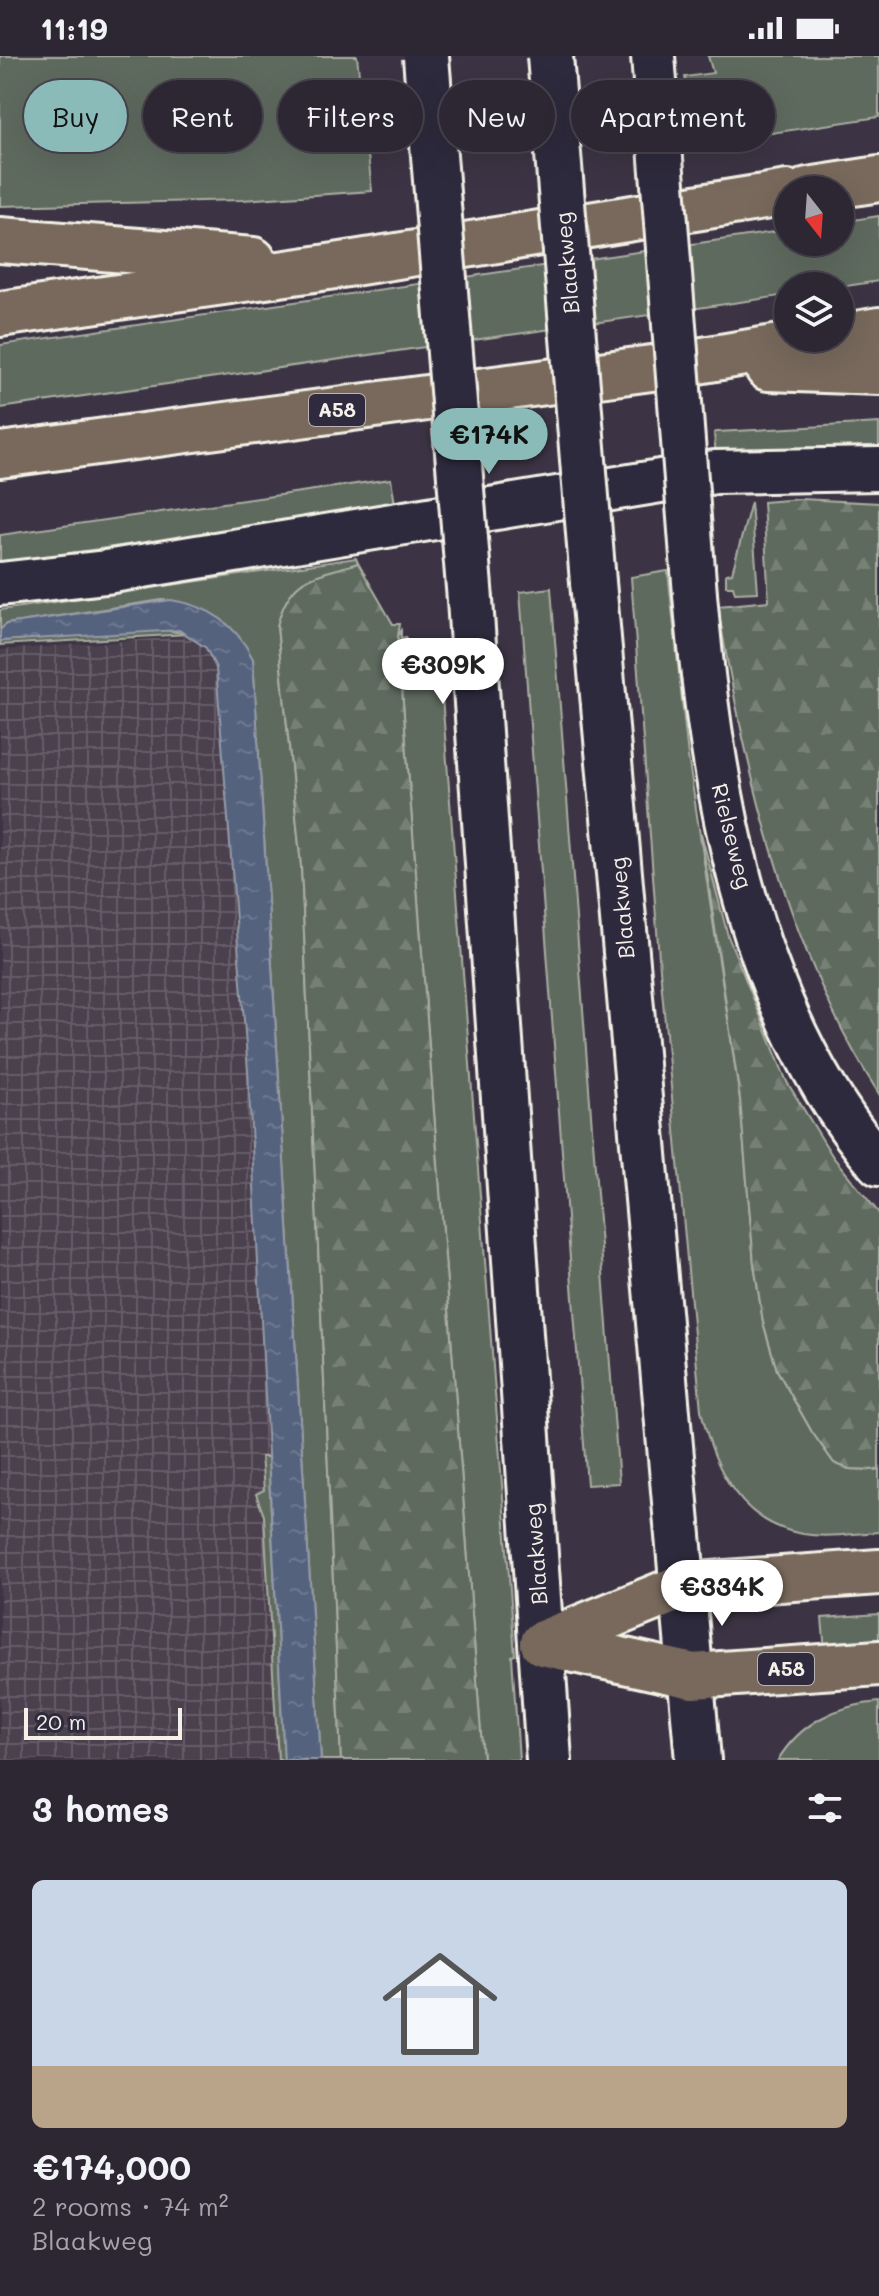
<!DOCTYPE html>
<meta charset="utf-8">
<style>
:root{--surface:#2d2733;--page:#39333f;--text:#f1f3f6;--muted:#a7a5ac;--line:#48444e;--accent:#8bbbb9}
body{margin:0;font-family:Mali,sans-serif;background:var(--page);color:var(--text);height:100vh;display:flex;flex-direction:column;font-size:30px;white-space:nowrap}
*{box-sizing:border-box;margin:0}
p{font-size:26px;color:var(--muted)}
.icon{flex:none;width:44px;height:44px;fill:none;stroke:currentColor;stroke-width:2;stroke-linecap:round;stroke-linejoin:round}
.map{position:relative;height:1704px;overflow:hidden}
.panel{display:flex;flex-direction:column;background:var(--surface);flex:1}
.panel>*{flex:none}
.banner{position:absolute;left:24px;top:24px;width:832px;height:72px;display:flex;gap:16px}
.needle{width:52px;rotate:163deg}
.buttons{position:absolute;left:774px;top:120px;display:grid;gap:16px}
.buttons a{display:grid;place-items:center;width:80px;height:80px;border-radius:50%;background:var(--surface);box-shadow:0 8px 32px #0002,0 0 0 2px var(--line);font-size:40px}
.scale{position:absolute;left:24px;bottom:20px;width:158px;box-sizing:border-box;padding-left:8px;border:4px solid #f4f1e8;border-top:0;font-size:22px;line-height:28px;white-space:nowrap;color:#f4f1e8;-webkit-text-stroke:6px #2f2a3d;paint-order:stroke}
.price{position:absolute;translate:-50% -68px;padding:0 18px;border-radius:28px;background:#fff;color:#222;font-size:26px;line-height:52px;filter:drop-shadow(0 2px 4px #0008)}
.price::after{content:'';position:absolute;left:50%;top:48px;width:24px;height:18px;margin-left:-12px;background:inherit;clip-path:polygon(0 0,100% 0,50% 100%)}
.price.selected{background:var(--accent);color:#111}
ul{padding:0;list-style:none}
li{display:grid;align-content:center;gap:16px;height:424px;padding:0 32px}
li+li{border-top:2px solid var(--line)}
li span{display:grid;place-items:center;height:248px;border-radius:12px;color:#555}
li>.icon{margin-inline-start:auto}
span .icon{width:144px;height:144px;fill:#fffc;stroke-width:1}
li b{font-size:34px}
h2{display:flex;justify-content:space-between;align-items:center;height:96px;padding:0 32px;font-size:34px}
.chip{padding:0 28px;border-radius:36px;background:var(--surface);box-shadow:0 8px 32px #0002,0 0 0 2px var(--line);font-size:28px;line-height:72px}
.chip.selected{background:var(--accent);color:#111}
.status{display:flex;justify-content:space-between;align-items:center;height:56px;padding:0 40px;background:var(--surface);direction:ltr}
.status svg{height:22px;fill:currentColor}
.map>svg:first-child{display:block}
.industrial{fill:url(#industrial-grid)}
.grass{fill:#5f6a5e;stroke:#aaaea3;stroke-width:2}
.forest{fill:url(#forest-firs);stroke:#aaaea3;stroke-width:2}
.water{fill:url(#water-ripples);stroke:#959ba8;stroke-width:2}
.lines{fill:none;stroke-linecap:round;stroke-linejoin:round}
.street-casing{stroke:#f4f1e8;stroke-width:48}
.secondary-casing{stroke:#f4f1e8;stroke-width:50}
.highway-casing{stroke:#f4f1e8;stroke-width:50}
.street{stroke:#2f2a3d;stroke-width:42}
.secondary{stroke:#2f2a3d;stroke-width:44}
.highway{stroke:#78695c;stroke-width:44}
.street-bridge-casing{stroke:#f4f1e8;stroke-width:48;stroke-linecap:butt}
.secondary-bridge-casing{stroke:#f4f1e8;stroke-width:50;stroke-linecap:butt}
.street-bridge{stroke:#2f2a3d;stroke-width:42}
.secondary-bridge{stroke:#2f2a3d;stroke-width:44}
.labels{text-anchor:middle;stroke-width:8;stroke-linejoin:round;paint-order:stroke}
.shield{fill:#2f2a3d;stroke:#b9b5b5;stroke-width:2}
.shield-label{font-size:20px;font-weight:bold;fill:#f4f1e8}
.street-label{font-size:22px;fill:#f4f1e8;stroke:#2f2a3d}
</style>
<div class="status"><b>11:19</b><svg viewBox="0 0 49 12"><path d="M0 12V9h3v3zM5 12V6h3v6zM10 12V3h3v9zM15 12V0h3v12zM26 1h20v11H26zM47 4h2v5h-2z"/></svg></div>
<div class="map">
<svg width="879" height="1704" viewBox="0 0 879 1704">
<defs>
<pattern id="industrial-grid" width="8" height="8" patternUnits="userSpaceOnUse" patternTransform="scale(2)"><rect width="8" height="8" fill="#4c3f4d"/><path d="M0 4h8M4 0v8" fill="none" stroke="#665b67"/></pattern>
<pattern id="forest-firs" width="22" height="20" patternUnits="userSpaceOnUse" patternTransform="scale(2)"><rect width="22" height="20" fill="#5f6a5e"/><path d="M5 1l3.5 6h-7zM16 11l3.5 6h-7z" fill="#778075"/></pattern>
<pattern id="water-ripples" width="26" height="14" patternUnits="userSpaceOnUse" patternTransform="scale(2)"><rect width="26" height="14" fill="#55627e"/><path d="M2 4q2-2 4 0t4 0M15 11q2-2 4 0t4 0" fill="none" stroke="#6e7990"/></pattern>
</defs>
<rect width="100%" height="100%" fill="#3c3444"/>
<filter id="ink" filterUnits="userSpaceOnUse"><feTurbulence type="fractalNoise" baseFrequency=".0125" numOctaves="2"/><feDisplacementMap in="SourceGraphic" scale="16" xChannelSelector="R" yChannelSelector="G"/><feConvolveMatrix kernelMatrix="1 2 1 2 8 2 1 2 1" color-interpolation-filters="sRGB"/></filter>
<g filter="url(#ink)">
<path class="industrial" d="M 222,578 L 306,1704 L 0,1704 L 0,594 Z"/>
<g class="grass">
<path d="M 0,0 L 357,0 L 372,135 L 242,144 L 0,150 Z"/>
<path d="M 708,0 L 879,0 L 879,61 L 698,88 L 685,21 L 713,17 Z"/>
<path d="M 879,160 L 879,225 L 840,231 L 788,230 L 788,239 L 0,352 L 0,289 L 788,174 L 788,186 L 840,186 L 840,166 Z"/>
<path d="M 879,367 L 879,392 L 716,401 L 714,377 L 717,376 Z"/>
<path d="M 391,423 L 395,448 L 385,452 L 0,507 L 0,479 Z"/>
<path d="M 751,446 L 758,536 L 735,537 L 733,530 L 726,530 L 726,518 L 732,517 Z"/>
<path d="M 356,502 L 358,507 L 303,526 L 277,570 L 301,810 L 341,1704 L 321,1704 L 253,603 C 222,565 213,549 162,544 L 7,568 L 0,574 L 0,554 Z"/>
<path d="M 668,515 L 688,700 L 740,1043 L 754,1208 L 763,1266 L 777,1314 L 812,1376 L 834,1407 L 849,1413 L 879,1414 L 879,1476 C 857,1477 833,1482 811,1479 C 742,1472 714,1414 701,1354 L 659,902 L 631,521 Z"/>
<path d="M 551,532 L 619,1427 L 587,1429 L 520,536 Z"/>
<path d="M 158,573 L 189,578 L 0,589 L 0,585 Z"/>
<path d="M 401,575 L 401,582 L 406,581 L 410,630 L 441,627 L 515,1599 L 512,1600 L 519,1704 L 483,1704 L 398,580 Z"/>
<path d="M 261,1401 L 268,1401 L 284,1704 L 278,1704 L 264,1460 L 256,1438 L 264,1434 Z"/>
<path d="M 879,1558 L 879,1591 L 825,1595 L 822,1562 Z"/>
<path d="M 879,1646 L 879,1704 L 778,1704 C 800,1667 837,1649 879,1646 Z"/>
</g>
<g class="forest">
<path d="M 801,443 L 879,447 L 879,1038 C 789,898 748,726 720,564 L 719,550 L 769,545 L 763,446 Z"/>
<path d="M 358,507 L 393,568 L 400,568 L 398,580 L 483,1704 L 341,1704 L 301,810 L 277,570 C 290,519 313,521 358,507 Z"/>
<path d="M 701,777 L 728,880 L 787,1026 L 833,1101 L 879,1157 L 879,1414 L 849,1413 L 834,1407 L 812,1376 L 777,1314 L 763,1266 L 754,1208 L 740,1043 Z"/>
</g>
<path class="water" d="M 171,544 C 210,550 236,568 253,603 L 321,1704 L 284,1704 L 248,1015 L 216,612 L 206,592 L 179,574 L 0,585 L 0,574 L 6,568 Z"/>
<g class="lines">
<defs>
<g id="street">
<path d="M 693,513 C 708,714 743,949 879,1108"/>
<path d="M 0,528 L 106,516 L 715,416 L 879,413"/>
</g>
<g id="secondary">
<path d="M 593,526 L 698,1704"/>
<path d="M 470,544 L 549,1704"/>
</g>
<g id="highway">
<path d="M 808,134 L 879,123"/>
<path d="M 0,184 L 253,204"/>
<path d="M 0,258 L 335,210 L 788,137"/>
<path d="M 840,281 L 879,274"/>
<path d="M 768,312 L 879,316"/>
<path d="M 0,399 L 674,309 L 833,282"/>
<path d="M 543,1587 L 684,1530 L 879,1516"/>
<path d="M 543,1587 L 693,1620 L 879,1607"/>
</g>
</defs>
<use href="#street" class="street-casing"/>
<use href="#secondary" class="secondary-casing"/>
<use href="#highway" class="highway-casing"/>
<use href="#street" class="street"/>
<use href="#secondary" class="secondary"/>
<use href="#highway" class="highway"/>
<defs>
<path id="street-bridge" d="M 653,0 L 693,513"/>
<g id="secondary-bridge">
<path d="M 550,0 L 593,526"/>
<path d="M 426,1 L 470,544"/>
</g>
</defs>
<use href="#street-bridge" class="street-bridge-casing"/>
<use href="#secondary-bridge" class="secondary-bridge-casing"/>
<use href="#street-bridge" class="street-bridge"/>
<use href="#secondary-bridge" class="secondary-bridge"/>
</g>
</g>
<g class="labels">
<g class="shield">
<rect x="309" y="338" width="56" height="32" rx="6"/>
<rect x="758" y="1597" width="56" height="32" rx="6"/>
</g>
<g class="shield-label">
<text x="337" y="361">A58</text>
<text x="786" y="1620">A58</text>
</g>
<g class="street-label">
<text transform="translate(567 207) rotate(-95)" y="8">Blaakweg</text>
<text transform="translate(732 780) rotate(76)" y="8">Rielseweg</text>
<text transform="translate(622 852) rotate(-95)" y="8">Blaakweg</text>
<text transform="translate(536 1498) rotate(-94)" y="8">Blaakweg</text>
</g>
</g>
</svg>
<div class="buttons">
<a><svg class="needle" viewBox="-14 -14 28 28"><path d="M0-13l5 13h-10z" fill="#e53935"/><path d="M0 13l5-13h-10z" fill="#a7a5ac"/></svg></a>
<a><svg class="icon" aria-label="layers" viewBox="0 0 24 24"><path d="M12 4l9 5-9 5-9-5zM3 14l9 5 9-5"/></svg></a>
</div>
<div class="scale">20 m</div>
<b class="price selected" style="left:489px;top:420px">€174K</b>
<b class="price" style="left:443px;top:650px">€309K</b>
<b class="price" style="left:722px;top:1572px">€334K</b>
<div class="banner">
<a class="chip selected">Buy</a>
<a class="chip">Rent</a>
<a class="chip">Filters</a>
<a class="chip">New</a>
<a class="chip">Apartment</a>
</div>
</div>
<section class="panel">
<h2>3 homes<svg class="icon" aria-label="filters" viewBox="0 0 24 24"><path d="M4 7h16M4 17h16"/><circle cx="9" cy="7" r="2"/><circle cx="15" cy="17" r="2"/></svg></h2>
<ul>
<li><span style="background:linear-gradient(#c9d6e8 75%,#b9a48a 0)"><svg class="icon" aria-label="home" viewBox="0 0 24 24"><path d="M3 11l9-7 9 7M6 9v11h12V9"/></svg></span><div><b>€174,000</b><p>2 rooms · 74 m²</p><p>Blaakweg</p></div></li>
</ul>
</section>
